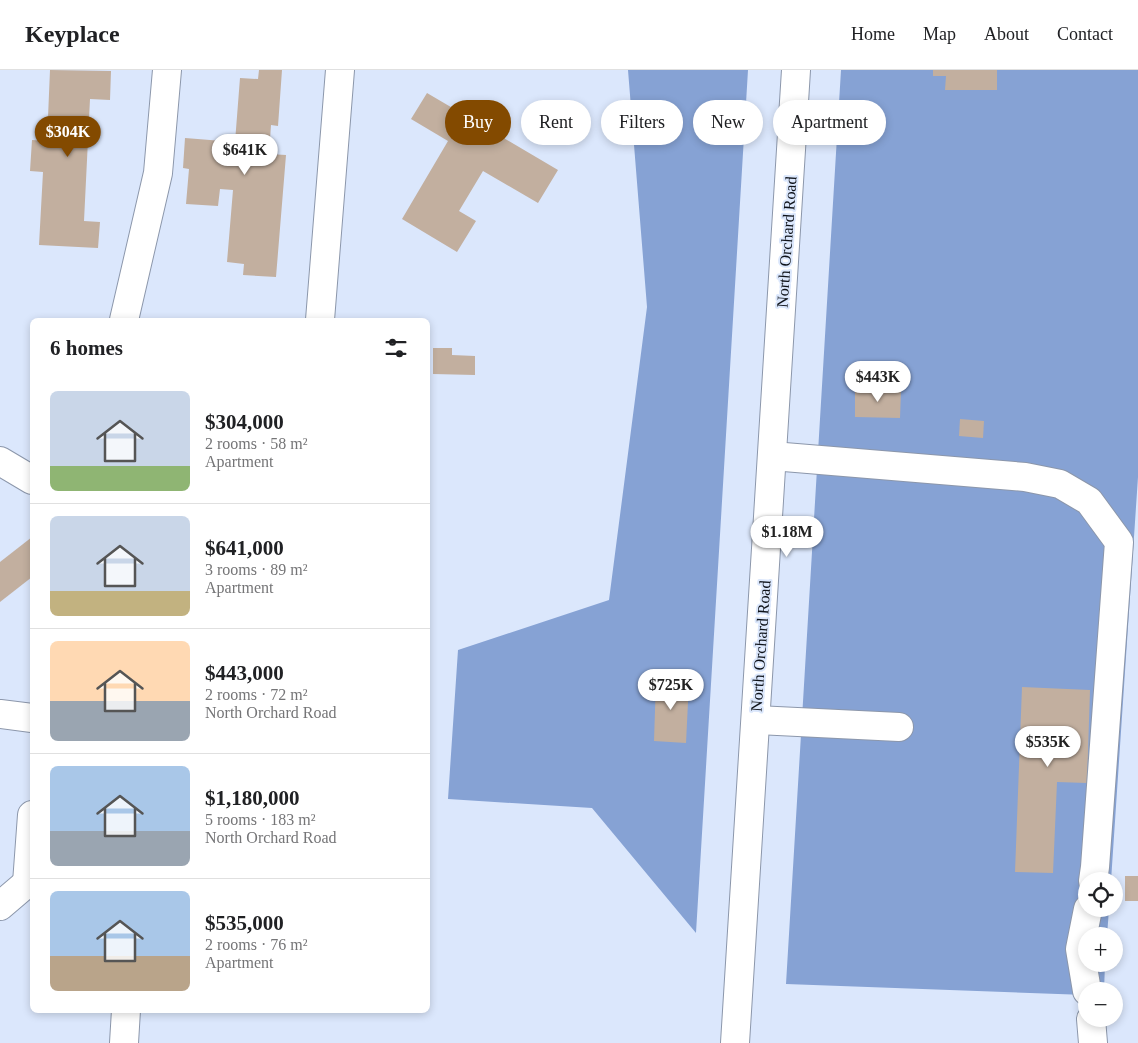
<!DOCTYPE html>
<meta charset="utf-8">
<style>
:root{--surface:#fff;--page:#f2f2f2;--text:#202124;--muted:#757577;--line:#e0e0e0;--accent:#834a00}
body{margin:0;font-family:"Times New Roman",serif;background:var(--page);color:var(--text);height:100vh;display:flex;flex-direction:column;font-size:19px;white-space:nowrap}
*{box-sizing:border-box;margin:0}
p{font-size:16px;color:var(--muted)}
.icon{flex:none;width:28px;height:28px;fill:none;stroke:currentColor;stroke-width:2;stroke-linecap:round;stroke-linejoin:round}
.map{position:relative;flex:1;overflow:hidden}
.details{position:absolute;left:30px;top:248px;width:400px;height:695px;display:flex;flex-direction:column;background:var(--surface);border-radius:8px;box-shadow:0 2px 8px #0003}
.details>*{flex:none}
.top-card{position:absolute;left:445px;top:30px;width:475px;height:45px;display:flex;gap:10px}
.buttons{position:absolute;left:1078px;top:802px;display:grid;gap:10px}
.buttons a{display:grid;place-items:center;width:45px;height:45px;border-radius:50%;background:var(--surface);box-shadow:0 2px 8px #0003;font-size:25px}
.price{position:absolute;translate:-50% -42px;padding:0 11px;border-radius:18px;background:#fff;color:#222;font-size:16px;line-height:32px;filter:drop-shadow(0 1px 2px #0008)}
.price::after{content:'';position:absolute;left:50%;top:30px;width:15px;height:11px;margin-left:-8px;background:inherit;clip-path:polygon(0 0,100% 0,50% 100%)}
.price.selected{background:var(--accent);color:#fff}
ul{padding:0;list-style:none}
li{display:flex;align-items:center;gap:15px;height:125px;padding:0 20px}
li+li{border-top:1px solid var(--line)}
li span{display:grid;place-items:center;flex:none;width:140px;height:100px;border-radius:8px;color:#555}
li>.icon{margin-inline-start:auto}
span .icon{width:60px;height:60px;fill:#fffc;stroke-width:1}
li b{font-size:21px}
h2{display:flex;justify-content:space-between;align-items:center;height:60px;padding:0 20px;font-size:21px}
.tag{padding:0 18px;border-radius:22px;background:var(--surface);box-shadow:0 2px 8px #0003;font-size:18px;line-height:45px}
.tag.selected{background:var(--accent);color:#fff}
header{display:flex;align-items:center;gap:30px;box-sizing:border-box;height:70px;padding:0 25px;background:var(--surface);border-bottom:1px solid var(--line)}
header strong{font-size:24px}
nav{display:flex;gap:28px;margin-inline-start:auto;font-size:18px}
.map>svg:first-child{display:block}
.forest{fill:#86a2d4}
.building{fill:#c2af9f}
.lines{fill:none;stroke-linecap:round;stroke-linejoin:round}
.minor-casing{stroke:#8c97ab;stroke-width:30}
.minor{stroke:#fff;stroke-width:28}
.labels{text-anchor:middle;stroke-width:4;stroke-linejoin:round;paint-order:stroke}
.street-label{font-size:16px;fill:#0e1219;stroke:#dbe7fc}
</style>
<header>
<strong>Keyplace</strong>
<nav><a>Home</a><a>Map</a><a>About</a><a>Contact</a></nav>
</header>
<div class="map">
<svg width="1138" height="973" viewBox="0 0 1138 973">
<rect width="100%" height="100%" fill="#dbe7fc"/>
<g class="forest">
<path d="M 628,0 L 748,0 L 696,863 L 592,738 L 448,729 L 458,580 L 609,530 L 647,237 Z"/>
<path d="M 841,0 L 1138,0 L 1138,407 L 1111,811 L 1086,811 L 1086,839 L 1109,839 L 1107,866 L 1086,866 L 1086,894 L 1105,894 L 1104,921 L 1086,921 L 1086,925 L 786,914 Z"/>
</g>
<g class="building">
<path d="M 50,0 L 111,1 L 110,30 L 90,29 L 84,151 L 100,152 L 98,178 L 39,175 L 43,102 L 30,101 L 32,70 L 47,71 Z"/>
<path d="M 259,0 L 282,0 L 278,56 L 271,55 L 269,84 L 286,85 L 276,207 L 243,205 L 244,194 L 227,192 L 233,120 L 220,119 L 218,136 L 186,134 L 189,99 L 183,98 L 185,68 L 235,72 L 240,8 L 258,9 Z"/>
<path d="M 933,0 L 997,0 L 997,20 L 945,20 L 946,6 L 933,6 Z"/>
<path d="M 427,23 L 558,100 L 538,133 L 483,101 L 459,141 L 476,151 L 457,182 L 402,149 L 448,71 L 411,49 Z"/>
<path d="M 433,278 L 452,278 L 452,285 L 475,286 L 475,305 L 433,304 Z"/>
<path d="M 855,319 L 901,320 L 900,348 L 855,347 Z"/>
<path d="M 960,349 L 984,351 L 983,368 L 959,366 Z"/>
<path d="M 32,467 L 32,507 L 0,532 L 0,492 Z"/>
<path d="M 656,610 L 689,612 L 686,673 L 654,671 Z"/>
<path d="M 1022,617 L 1090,620 L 1087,713 L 1057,712 L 1053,803 L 1015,802 Z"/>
<rect x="1125" y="806" width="13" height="25"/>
</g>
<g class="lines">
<defs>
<g id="minor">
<path d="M 124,250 L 158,103 L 167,0"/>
<path d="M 320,250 L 340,0"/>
<path d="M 772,386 L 1025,407 L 1060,414 L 1089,431 L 1119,472 L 1095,797 L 1093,811"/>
<path d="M 0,391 L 32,410"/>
<path d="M 0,644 L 32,648"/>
<path d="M 756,650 L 899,657"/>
<path d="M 27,813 L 32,745"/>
<path d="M 0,836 L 27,813 L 32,813"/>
<path d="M 1087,921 L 1080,879 L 1088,839"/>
<path d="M 1091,949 L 1093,973"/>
<path d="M 124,973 L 126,940"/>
<path d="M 735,973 L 796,0"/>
</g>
</defs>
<use href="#minor" class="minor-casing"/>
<use href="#minor" class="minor"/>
</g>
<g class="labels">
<g class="street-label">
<text transform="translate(786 172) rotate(-86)" y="6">North Orchard Road</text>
<text transform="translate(760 576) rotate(-86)" y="6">North Orchard Road</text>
</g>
</g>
</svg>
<div class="buttons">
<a><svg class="icon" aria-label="locate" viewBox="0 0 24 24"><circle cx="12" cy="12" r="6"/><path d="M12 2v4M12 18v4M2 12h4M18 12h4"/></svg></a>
<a>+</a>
<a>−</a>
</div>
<b class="price selected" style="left:68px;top:88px">$304K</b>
<b class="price" style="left:245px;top:106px">$641K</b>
<b class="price" style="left:878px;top:333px">$443K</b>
<b class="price" style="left:787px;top:488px">$1.18M</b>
<b class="price" style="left:671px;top:641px">$725K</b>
<b class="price" style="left:1048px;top:698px">$535K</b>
<div class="top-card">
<a class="tag selected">Buy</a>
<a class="tag">Rent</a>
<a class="tag">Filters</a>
<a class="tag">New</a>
<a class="tag">Apartment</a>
</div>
<section class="details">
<h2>6 homes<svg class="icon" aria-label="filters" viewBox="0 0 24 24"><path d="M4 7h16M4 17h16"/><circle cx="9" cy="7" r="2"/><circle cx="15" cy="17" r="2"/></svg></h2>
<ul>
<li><span style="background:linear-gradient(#c9d6e8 75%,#8fb573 0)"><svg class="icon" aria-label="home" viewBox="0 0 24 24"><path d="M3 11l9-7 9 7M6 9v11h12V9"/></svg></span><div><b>$304,000</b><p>2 rooms · 58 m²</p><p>Apartment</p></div></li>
<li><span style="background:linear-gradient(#c9d6e8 75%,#c2b280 0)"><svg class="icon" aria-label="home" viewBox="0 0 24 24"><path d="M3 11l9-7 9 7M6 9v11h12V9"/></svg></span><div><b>$641,000</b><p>3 rooms · 89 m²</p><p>Apartment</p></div></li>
<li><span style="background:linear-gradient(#ffd9b3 60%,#9aa5b1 0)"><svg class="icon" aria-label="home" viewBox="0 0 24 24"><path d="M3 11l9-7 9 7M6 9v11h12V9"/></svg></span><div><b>$443,000</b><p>2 rooms · 72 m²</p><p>North Orchard Road</p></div></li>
<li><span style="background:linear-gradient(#a9c7e8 65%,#9aa5b1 0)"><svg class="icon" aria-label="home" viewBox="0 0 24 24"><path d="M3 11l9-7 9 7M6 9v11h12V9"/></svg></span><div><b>$1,180,000</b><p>5 rooms · 183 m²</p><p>North Orchard Road</p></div></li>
<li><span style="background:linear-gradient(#a9c7e8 65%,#b9a48a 0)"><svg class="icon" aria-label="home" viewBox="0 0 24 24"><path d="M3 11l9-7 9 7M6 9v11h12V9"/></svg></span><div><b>$535,000</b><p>2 rooms · 76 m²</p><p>Apartment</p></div></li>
</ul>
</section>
</div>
